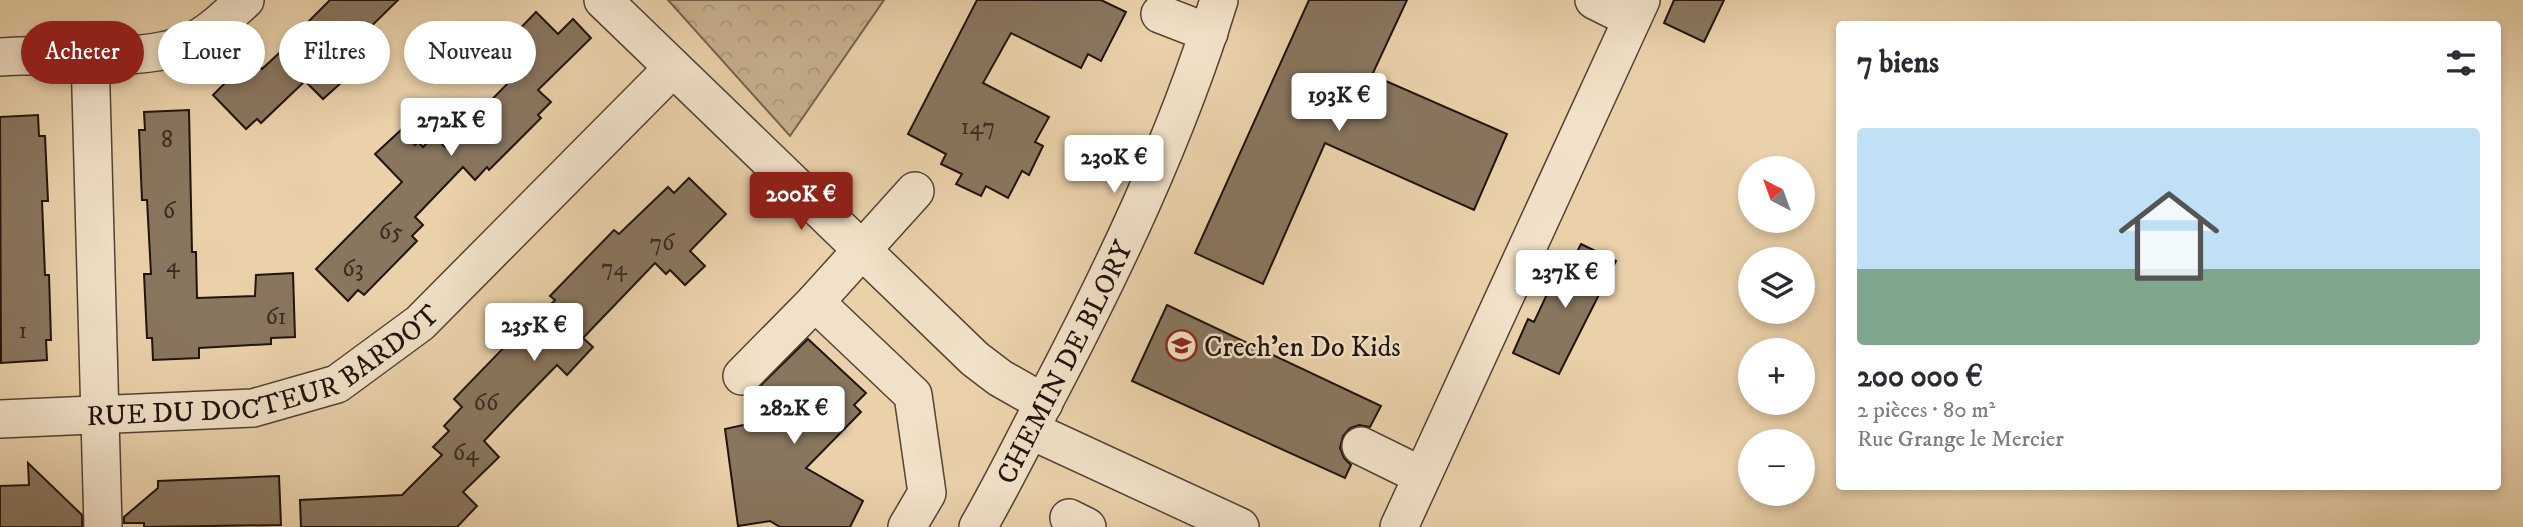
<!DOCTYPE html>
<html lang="fr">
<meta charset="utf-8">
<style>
:root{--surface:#fff;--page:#f2f2f3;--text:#2b2b33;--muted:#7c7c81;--line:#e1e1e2;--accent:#8f2418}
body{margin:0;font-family:"IM FELL DW Pica",serif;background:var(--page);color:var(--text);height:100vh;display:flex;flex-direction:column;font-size:26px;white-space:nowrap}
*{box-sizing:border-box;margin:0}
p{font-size:23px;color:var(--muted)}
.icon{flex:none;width:38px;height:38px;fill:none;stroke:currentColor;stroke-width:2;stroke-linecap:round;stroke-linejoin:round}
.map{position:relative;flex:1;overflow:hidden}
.sheet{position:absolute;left:1836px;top:21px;width:665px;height:469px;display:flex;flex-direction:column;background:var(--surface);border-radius:7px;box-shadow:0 4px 10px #0003}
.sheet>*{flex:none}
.guide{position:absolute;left:21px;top:21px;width:665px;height:63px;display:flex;gap:14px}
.needle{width:46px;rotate:319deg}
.tools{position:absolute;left:1738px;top:156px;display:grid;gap:14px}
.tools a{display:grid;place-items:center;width:77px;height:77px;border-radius:50%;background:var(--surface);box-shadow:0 4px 10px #0003;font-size:35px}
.price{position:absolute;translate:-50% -60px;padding:0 16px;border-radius:7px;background:#fff;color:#222;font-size:23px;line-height:46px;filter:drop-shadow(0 2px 4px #0008)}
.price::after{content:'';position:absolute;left:50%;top:42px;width:21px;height:16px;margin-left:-10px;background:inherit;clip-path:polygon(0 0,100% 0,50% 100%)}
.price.current{background:var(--accent);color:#fff}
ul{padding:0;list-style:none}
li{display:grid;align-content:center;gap:14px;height:371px;padding:0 21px}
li+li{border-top:2px solid var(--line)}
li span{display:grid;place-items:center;height:217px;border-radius:7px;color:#555}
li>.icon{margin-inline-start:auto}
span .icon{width:126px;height:126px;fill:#fffc;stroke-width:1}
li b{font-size:30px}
h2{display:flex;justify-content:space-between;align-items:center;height:84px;padding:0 21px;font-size:30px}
.chip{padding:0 24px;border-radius:32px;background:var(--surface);box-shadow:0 4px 10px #0003;font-size:24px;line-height:63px}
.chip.current{background:var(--accent);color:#fff}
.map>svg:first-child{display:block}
.forest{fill:url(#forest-crowns);stroke:#74624e;stroke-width:2}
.building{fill:#89765f;stroke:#20140e;stroke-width:2}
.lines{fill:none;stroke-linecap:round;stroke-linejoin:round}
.minor-casing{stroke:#524335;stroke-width:40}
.minor{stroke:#f1e1c8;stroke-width:37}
.labels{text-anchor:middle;stroke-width:5;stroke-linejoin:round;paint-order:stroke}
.number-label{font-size:24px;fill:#3a2c22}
.poi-label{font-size:28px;fill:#20140e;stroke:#f1e1c8;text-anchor:start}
.street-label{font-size:28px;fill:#20140e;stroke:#f1e1c8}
</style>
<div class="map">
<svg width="2523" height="527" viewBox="0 0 2523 527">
<defs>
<pattern id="forest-crowns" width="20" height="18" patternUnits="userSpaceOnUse" patternTransform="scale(1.75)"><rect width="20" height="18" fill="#c8b18f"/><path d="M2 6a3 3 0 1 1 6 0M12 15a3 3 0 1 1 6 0" fill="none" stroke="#ac977a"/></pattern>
</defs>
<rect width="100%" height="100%" fill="#ead1aa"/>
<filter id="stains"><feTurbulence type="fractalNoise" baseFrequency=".00286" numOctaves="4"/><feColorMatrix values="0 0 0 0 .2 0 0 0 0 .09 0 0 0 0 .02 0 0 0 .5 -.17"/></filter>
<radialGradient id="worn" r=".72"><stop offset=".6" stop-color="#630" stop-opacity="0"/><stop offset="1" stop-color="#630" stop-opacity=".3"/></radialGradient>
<path class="forest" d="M 668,0 L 884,0 L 790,136 Z"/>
<g class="building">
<path d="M 330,0 L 398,0 L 349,48 L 358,58 L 347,69 L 351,74 L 323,99 L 305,81 L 261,123 L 257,119 L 246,129 L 213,95 L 234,74 L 239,78 L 255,62 L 262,69 L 305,29 L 303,27 Z"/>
<path d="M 977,0 L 1101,0 L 1126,12 L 1101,61 L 1088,54 L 1081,68 L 1011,33 L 983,83 L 1049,117 L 1035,142 L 1043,146 L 1029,175 L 1022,171 L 1008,198 L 986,186 L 981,196 L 956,184 L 962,174 L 941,164 L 946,154 L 908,134 Z"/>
<path d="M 1309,0 L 1407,0 L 1372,75 L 1507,134 L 1474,210 L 1325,143 L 1263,284 L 1195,253 Z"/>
<path d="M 1674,0 L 1724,0 L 1704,42 L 1664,23 Z"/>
<path d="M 536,12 L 558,34 L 573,19 L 591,38 L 538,90 L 551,102 L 538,115 L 541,118 L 489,170 L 487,167 L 475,180 L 463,167 L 415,217 L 423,225 L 412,236 L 417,241 L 364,295 L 358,290 L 348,301 L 316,269 L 402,182 L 375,154 L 401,130 L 415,145 L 418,142 L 423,147 L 434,136 L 445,147 L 520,71 L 503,55 L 514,44 L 509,40 Z"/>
<path d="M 189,110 L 192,252 L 196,252 L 197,298 L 255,296 L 256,275 L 293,273 L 295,337 L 271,338 L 271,344 L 199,348 L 199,358 L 153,360 L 152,338 L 147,338 L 144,274 L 151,274 L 147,200 L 142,200 L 139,130 L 145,130 L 144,112 Z"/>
<path d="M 38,115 L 39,136 L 45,136 L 48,201 L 42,201 L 45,275 L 49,275 L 51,340 L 46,340 L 47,360 L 1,363 L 0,117 Z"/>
<path d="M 689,178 L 726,214 L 690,251 L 705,266 L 685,285 L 670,270 L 666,274 L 655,263 L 583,338 L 593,347 L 567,375 L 557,365 L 518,405 L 484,441 L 499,457 L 463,492 L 477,506 L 457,527 L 301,527 L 300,500 L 402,495 L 442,455 L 433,447 L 449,431 L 444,426 L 462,407 L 454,399 L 512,339 L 515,342 L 555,300 L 550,296 L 614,230 L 619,234 L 668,187 L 674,193 Z"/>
<path d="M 1581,244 L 1616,261 L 1559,374 L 1513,353 L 1528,319 L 1534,322 L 1564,258 L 1572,262 Z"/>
<path d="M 1167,305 L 1381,406 L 1370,427 L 1359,425 L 1350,428 L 1343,436 L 1340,448 L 1344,458 L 1351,465 L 1345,478 L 1132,381 Z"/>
<path d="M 808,339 L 866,393 L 854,405 L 861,412 L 806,468 L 863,501 L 850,527 L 780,527 L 770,521 L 738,526 L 725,429 L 771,419 L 749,397 Z"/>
<path d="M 28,463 L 82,515 L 82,527 L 0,527 L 0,486 L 29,485 Z"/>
<path d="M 279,476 L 281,525 L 144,527 L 144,523 L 124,523 L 124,517 L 158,488 L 158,481 Z"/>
</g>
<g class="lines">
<defs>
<g id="minor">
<path d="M 603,0 L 975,359 L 1000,378 L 1044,403"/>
<path d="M 1594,0 L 1632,19"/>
<path d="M 1160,14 L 1209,33"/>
<path d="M 90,55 L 103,527"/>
<path d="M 0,57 C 54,52 141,64 189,43 C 210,34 228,15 245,0"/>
<path d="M 742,376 L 815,302"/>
<path id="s1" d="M 0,419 L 253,408 L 337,384 L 420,323 L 673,68"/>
<path d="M 1030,430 L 1240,527"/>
<path d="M 1361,446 L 1422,476"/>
<path d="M 1069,518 L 1087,527"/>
<path d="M 907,527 L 927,493 L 913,395 L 815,302 L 915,191"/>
<path id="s2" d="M 978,527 C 1002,485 1023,443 1045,400 C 1113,271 1176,139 1219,0"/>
<path d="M 1399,527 L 1641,0"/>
</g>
</defs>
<use href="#minor" class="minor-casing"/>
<use href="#minor" class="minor"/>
</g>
<defs>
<symbol id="school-ring" viewBox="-11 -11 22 22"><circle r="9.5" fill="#f1e1c8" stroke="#8f2418" stroke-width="1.5"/><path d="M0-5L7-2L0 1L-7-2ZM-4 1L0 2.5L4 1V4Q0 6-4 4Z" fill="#8f2418"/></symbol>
</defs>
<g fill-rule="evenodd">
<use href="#school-ring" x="1164" y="328" width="35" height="35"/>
</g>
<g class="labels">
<g class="number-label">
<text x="978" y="134">147</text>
<text x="167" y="147">8</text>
<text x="169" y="218">6</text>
<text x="391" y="239">65</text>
<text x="662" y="250">76</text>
<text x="173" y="272">4</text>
<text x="614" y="275">74</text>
<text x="353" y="276">63</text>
<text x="276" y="324">61</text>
<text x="23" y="338">1</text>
<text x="486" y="410">66</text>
<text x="466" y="460">64</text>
</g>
<g class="poi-label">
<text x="1204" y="356">Crech'en Do Kids</text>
</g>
<g class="street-label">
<text dy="10" stroke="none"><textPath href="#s1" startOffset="275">RUE DU DOCTEUR BARDOT</textPath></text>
<text dy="10" stroke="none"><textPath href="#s2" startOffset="186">CHEMIN DE BLORY</textPath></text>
</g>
</g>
<rect width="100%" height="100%" filter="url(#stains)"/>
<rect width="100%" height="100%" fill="url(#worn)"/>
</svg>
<div class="tools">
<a><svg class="needle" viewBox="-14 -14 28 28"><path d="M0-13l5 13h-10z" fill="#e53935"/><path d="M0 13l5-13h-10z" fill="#7c7c81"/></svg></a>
<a><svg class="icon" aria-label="layers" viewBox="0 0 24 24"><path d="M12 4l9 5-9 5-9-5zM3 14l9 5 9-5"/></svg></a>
<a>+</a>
<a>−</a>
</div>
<b class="price" style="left:1339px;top:133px">193K €</b>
<b class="price" style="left:451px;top:158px">272K €</b>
<b class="price" style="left:1114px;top:195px">230K €</b>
<b class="price current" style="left:801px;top:232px">200K €</b>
<b class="price" style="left:1565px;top:310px">237K €</b>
<b class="price" style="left:534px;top:363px">235K €</b>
<b class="price" style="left:794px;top:446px">282K €</b>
<div class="guide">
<a class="chip current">Acheter</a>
<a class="chip">Louer</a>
<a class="chip">Filtres</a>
<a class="chip">Nouveau</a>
</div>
<section class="sheet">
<h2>7 biens<svg class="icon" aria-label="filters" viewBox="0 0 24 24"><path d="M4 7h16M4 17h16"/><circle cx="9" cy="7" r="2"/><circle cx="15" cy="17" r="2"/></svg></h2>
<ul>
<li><span style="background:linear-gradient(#bfe0f5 65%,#7fa58c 0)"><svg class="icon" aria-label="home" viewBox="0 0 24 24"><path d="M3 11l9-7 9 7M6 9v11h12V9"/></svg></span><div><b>200 000 €</b><p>2 pièces · 80 m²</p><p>Rue Grange le Mercier</p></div></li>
</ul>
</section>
</div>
